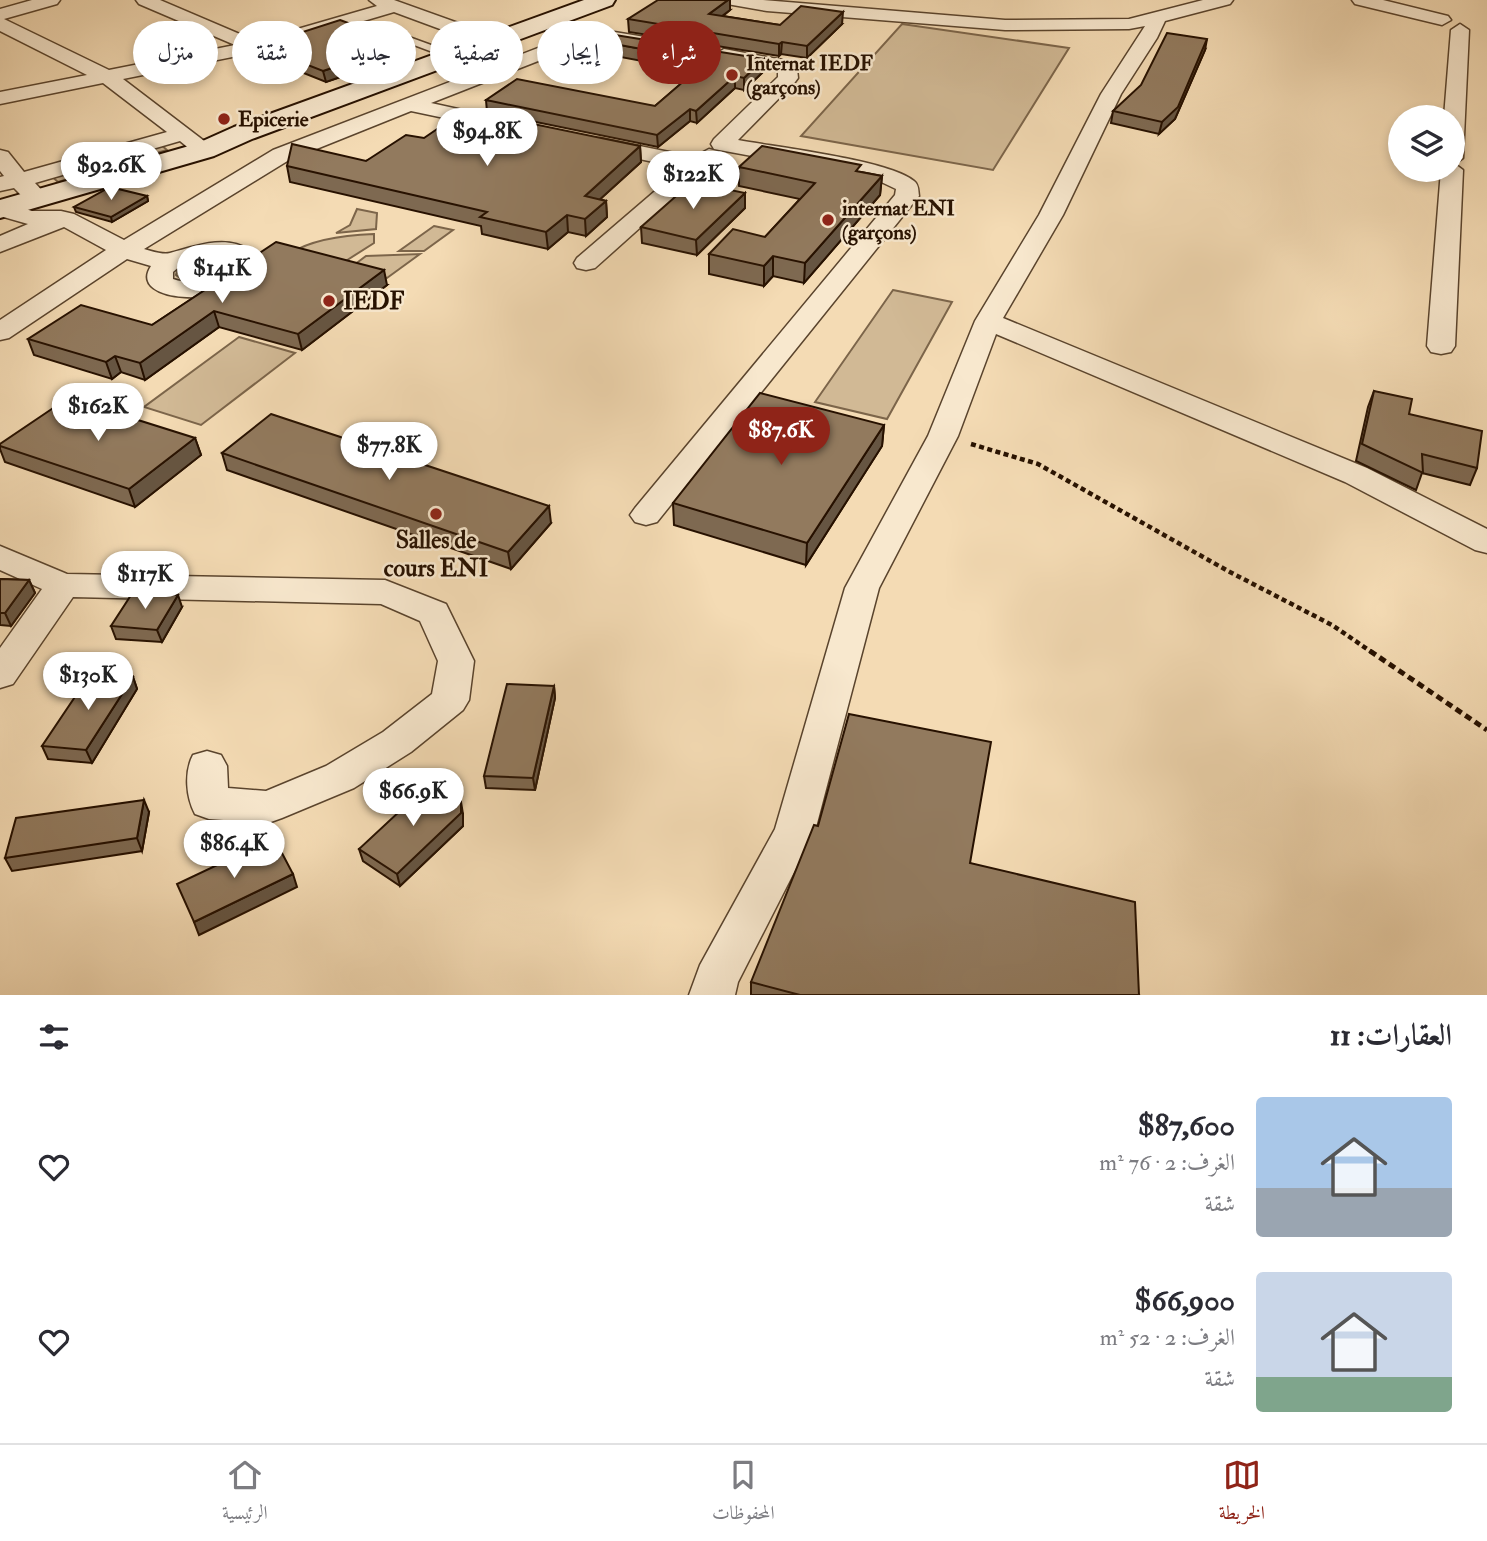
<!DOCTYPE html>
<html lang="ar">
<meta charset="utf-8">
<style>
:root{--surface:#fff;--page:#f7f7f7;--text:#2b2b33;--muted:#7c7c81;--line:#e1e1e2;--accent:#8f2418}
body{margin:0;font-family:"IM FELL Double Pica",Amiri,serif;background:var(--page);color:var(--text);direction:rtl;height:100vh;display:flex;flex-direction:column;font-size:26px;white-space:nowrap}
*{box-sizing:border-box;margin:0}
p{font-size:23px;color:var(--muted)}
.icon{flex:none;width:38px;height:38px;fill:none;stroke:currentColor;stroke-width:2;stroke-linecap:round;stroke-linejoin:round}
.map{position:relative;height:995px;overflow:hidden;direction:ltr}
.sheet{display:flex;flex-direction:column;background:var(--surface);flex:1}
.sheet>*{flex:none}
.top-card{position:absolute;left:21px;top:21px;width:700px;height:63px;direction:rtl;display:flex;gap:14px}
.tools{position:absolute;left:1388px;top:105px;display:grid;gap:14px}
.tools a{display:grid;place-items:center;width:77px;height:77px;border-radius:50%;background:var(--surface);box-shadow:0 4px 10px #0003;font-size:35px}
.price{position:absolute;translate:-50% -60px;padding:0 16px;border-radius:24px;background:#fff;color:#222;font-size:23px;line-height:46px;filter:drop-shadow(0 2px 4px #0008)}
.price::after{content:'';position:absolute;left:50%;top:42px;width:21px;height:16px;margin-left:-10px;background:inherit;clip-path:polygon(0 0,100% 0,50% 100%)}
.price.selected{background:var(--accent);color:#fff}
ul{padding:0;list-style:none}
li{display:flex;align-items:center;gap:21px;height:175px;padding:0 35px}
li span{display:grid;place-items:center;flex:none;width:196px;height:140px;border-radius:7px;color:#555}
li>.icon{margin-inline-start:auto}
span .icon{width:84px;height:84px;fill:#fffc;stroke-width:1}
li b{font-size:30px}
h2{display:flex;justify-content:space-between;align-items:center;height:84px;padding:0 35px;font-size:30px}
.chip{padding:0 24px;border-radius:32px;background:var(--surface);box-shadow:0 4px 10px #0003;font-size:24px;line-height:63px}
.chip.selected{background:var(--accent);color:#fff}
.tabs{display:flex;justify-content:space-around;align-items:center;height:98px;border-top:2px solid var(--line);background:var(--surface);font-size:19px;color:var(--muted)}
.tabs a{display:grid;justify-items:center;gap:4px}
.tabs .selected{color:var(--accent)}
.map>svg:first-child{display:block}
.green{fill:#d1b995;stroke:#7c654a;stroke-width:2}
.lines{fill:none;stroke-linecap:round;stroke-linejoin:round}
.lane-casing{stroke:#5a442d;stroke-width:3}
.street-casing{stroke:#5a442d;stroke-width:3}
.secondary-casing{stroke:#271100;stroke-width:4}
.path-far1{stroke:#271100;stroke-width:4.5;stroke-dasharray:5 3.5;stroke-linecap:butt}
.path{stroke:#271100;stroke-width:5;stroke-dasharray:7 4.5;stroke-linecap:butt}
.lane{fill:#f8e8ce;fill-rule:evenodd}
.street{fill:#f8e8ce;fill-rule:evenodd}
.secondary{fill:#f8e8ce;fill-rule:evenodd}
.wall{fill:#7e6951;stroke:#271100;stroke-width:2}
.shaded-wall{fill:#665542;stroke:#271100;stroke-width:2}
.building{fill:#927a5e;stroke:#271100;stroke-width:2}
.poi-dot{fill:#8f2418;stroke:#f8e8ce;stroke-width:2.5}
.labels{text-anchor:middle;stroke-width:5;stroke-linejoin:round;paint-order:stroke}
.far-poi-label{font-size:21px;font-weight:bold;fill:#271100;stroke:#f8e8ce;text-anchor:start}
.poi-label{font-size:24px;font-weight:bold;fill:#271100;stroke:#f8e8ce;text-anchor:start}
</style>
<div class="map">
<svg width="1487" height="995" viewBox="0 0 1487 995">
<rect width="100%" height="100%" fill="#f4dbb4"/>
<filter id="stains"><feTurbulence type="fractalNoise" baseFrequency=".00286" numOctaves="4"/><feColorMatrix values="0 0 0 0 .2 0 0 0 0 .09 0 0 0 0 .02 0 0 0 .5 -.17"/></filter>
<radialGradient id="worn" r=".72"><stop offset=".6" stop-color="#630" stop-opacity="0"/><stop offset="1" stop-color="#630" stop-opacity=".3"/></radialGradient>
<g class="green">
<path d="M 902,24 L 1069,48 L 993,170 L 801,136 Z"/>
<path d="M 160,144 L 167,150 L 58,182 L 51,176 Z"/>
<path d="M 357,209 L 377,213 L 376,229 L 336,233 L 350,225 Z"/>
<path d="M 434,226 L 453,230 L 424,251 L 399,251 Z"/>
<path d="M 374,234 L 374,243 L 341,264 L 291,253 C 314,238 348,235 374,234 Z"/>
<path d="M 420,254 L 387,278 L 350,268 L 366,256 Z"/>
<path d="M 212,258 L 226,264 L 224,271 C 210,282 189,287 176,275 L 178,268 L 189,261 Z"/>
<path d="M 893,290 L 952,302 L 887,419 L 815,402 Z"/>
<path d="M 239,337 L 295,353 L 201,425 L 144,407 Z"/>
</g>
<g class="lines">
<defs>
<g id="lane">
<path d="M 398,33 L 431,45 L 470,46 L 475,49 L 470,52 L 430,51 L 398,39 L 378,47 L 373,44 Z"/>
<path d="M 335,56 L 364,68 L 369,91 L 360,89 L 356,72 L 332,61 L 332,57 Z"/>
</g>
<g id="street">
<path d="M 32,0 L 60,0 L 57,4 L 4,19 L 109,70 L 235,45 L 139,4 L 136,0 L 160,0 L 256,41 L 377,6 L 369,0 L 394,0 L 500,38 L 502,42 L 500,46 L 486,46 L 394,12 L 262,51 L 123,79 L 216,150 L 213,155 C 198,158 191,150 180,141 L 35,183 L 49,198 L 45,203 C 30,207 24,198 14,188 L 0,191 L 0,177 L 4,176 L 0,171 L 0,150 L 8,152 L 24,172 L 167,132 L 103,83 L 0,104 L 0,92 L 87,75 L 0,31 L 0,9 Z"/>
<path d="M 724,0 L 763,0 L 1005,20 L 1129,19 L 1203,0 L 1233,0 L 1230,4 L 1165,21 L 1157,38 L 1121,94 L 1063,215 L 1003,318 L 1367,468 L 1487,529 L 1487,553 L 1475,550 L 1345,482 L 996,334 L 958,436 L 879,588 L 815,831 L 738,982 L 735,995 L 689,995 L 700,965 L 775,829 L 845,588 L 928,436 L 975,321 L 1039,215 L 1101,94 L 1145,26 L 1129,29 L 1005,30 L 767,11 L 727,4 Z"/>
<path d="M 1352,0 L 1383,0 L 1448,16 L 1451,20 L 1442,25 L 1355,4 Z"/>
<path d="M 1460,24 L 1469,30 L 1463,158 L 1455,164 L 1463,170 L 1455,346 L 1451,352 L 1441,354 L 1431,352 L 1427,346 L 1441,170 L 1452,170 L 1452,117 L 1444,117 L 1451,30 Z"/>
<path d="M 590,28 L 645,37 L 654,43 L 645,49 L 592,40 L 431,103 L 508,120 L 512,124 L 508,128 L 501,130 L 411,111 L 289,160 L 144,249 C 152,251 162,255 170,253 C 193,247 226,234 249,250 C 257,257 258,265 253,274 C 232,308 126,304 151,266 L 127,259 L 9,338 L 0,340 L 0,320 L 106,250 L 64,227 L 0,252 L 0,236 L 28,224 L 0,216 L 0,201 L 32,211 L 61,211 L 74,214 L 124,240 L 273,150 ZM 215,258 L 232,261 C 230,286 190,285 173,279 L 173,272 C 184,261 200,259 215,258 Z"/>
<path d="M 724,49 L 783,60 L 797,69 L 798,78 L 795,82 L 738,140 C 775,147 889,160 914,181 C 919,185 918,190 919,196 L 657,522 L 646,525 L 635,522 L 630,515 L 635,508 L 895,195 L 896,189 L 875,179 L 714,149 L 711,144 L 714,139 L 778,77 L 778,72 L 771,69 L 717,59 L 714,55 Z"/>
<path d="M 600,138 L 694,157 L 709,149 L 717,151 L 720,156 L 595,268 L 586,270 L 577,268 L 574,263 L 577,258 L 682,168 L 592,149 L 589,144 L 592,139 Z"/>
<path d="M 0,546 L 67,574 L 385,580 L 446,604 L 474,661 L 469,700 L 463,710 L 411,752 L 354,788 L 282,818 L 268,823 L 209,819 L 195,814 C 186,797 184,772 193,755 L 207,751 L 221,755 L 227,766 L 228,788 L 266,791 L 326,766 L 383,732 L 432,694 L 438,661 L 420,621 L 381,604 L 73,597 L 13,684 L 0,688 L 0,648 L 42,589 L 0,570 Z"/>
</g>
<path id="secondary" d="M 584,0 L 615,0 L 612,5 L 252,139 L 214,156 L 0,218 L 0,200 L 196,144 L 234,127 Z"/>
</defs>
<use href="#lane" class="lane-casing"/>
<use href="#street" class="street-casing"/>
<use href="#secondary" class="secondary-casing"/>
<path class="path-far1" d="M 971,444 L 1038,464 L 1228,571 L 1332,625 L 1373,653"/>
<path class="path" d="M 1370,651 L 1487,730"/>
<use href="#lane" class="lane"/>
<use href="#street" class="street"/>
<use href="#secondary" class="secondary"/>
</g>
<g class="wall">
<path d="M 730,10 L 723,16 L 780,25 L 842,24 L 807,58 L 781,54 L 779,56 L 629,32 L 628,19 Z"/>
<path d="M 371,36 L 403,54 L 366,67 L 336,54 L 333,54 L 350,62 L 352,73 L 326,82 L 261,56 L 259,46 Z"/>
<path d="M 598,41 L 764,71 L 744,90 L 735,88 L 697,123 L 690,121 L 658,147 L 487,112 L 486,100 L 655,106 L 696,71 L 599,53 Z"/>
<path d="M 1205,50 L 1175,119 L 1159,134 L 1111,123 L 1113,111 Z"/>
<path d="M 424,138 L 640,146 L 641,162 L 600,199 L 606,201 L 607,217 L 586,236 L 568,232 L 548,249 L 482,234 L 481,226 L 290,182 L 287,166 L 366,161 Z"/>
<path d="M 739,167 L 861,172 L 882,176 L 880,195 L 804,283 L 773,276 L 764,286 L 709,274 L 709,254 L 765,237 L 800,199 L 739,186 Z"/>
<path d="M 745,193 L 745,208 L 697,255 L 642,243 L 641,227 Z"/>
<path d="M 147,196 L 148,201 L 112,222 L 76,212 L 74,207 Z"/>
<path d="M 220,280 L 387,285 L 302,350 L 219,327 L 145,380 L 121,372 L 112,379 L 34,355 L 28,339 L 152,325 Z"/>
<path d="M 1374,391 L 1409,414 L 1477,468 L 1470,485 L 1422,473 L 1416,490 L 1356,461 L 1368,407 Z"/>
<path d="M 884,425 L 882,446 L 806,565 L 674,525 L 673,503 Z"/>
<path d="M 195,438 L 201,455 L 135,507 L 5,462 L 0,449 L 0,444 Z"/>
<path d="M 222,453 L 551,523 L 511,569 L 227,470 Z"/>
<path d="M 0,579 L 29,580 L 35,593 L 11,626 L 0,625 Z"/>
<path d="M 182,607 L 162,642 L 116,639 L 111,626 Z"/>
<path d="M 133,677 L 137,689 L 92,763 L 48,759 L 42,746 Z"/>
<path d="M 554,686 L 555,698 L 535,790 L 486,788 L 484,776 Z"/>
<path d="M 149,812 L 142,851 L 12,871 L 5,858 Z"/>
<path d="M 463,814 L 463,826 L 400,886 L 363,861 L 359,849 Z"/>
<path d="M 970,863 L 1139,995 L 751,995 L 751,982 Z"/>
</g>
<g class="shaded-wall">
<path d="M 728,0 L 730,0 L 730,10 L 709,26 L 709,14 Z"/>
<path d="M 843,12 L 842,24 L 807,58 L 807,46 Z"/>
<path d="M 1207,39 L 1205,50 L 1175,119 L 1159,134 L 1162,122 Z"/>
<path d="M 782,42 L 781,54 L 779,56 L 779,44 Z"/>
<path d="M 334,43 L 336,54 L 331,55 L 329,53 L 329,44 Z"/>
<path d="M 402,43 L 403,54 L 366,67 L 365,56 Z"/>
<path d="M 764,59 L 764,71 L 744,90 L 744,78 Z"/>
<path d="M 350,62 L 352,73 L 326,82 L 323,71 Z"/>
<path d="M 735,76 L 735,88 L 697,123 L 696,111 Z"/>
<path d="M 690,109 L 690,121 L 658,147 L 657,135 Z"/>
<path d="M 640,146 L 641,162 L 586,212 L 585,196 Z"/>
<path d="M 882,176 L 880,195 L 804,283 L 805,263 Z"/>
<path d="M 745,193 L 745,208 L 697,255 L 696,240 Z"/>
<path d="M 147,196 L 148,201 L 112,222 L 111,217 Z"/>
<path d="M 606,201 L 607,217 L 586,236 L 585,219 Z"/>
<path d="M 567,215 L 568,232 L 548,249 L 546,232 Z"/>
<path d="M 773,256 L 773,276 L 764,286 L 764,266 Z"/>
<path d="M 384,270 L 387,285 L 302,350 L 298,334 Z"/>
<path d="M 214,311 L 219,327 L 145,380 L 140,363 Z"/>
<path d="M 115,356 L 121,372 L 112,379 L 106,362 Z"/>
<path d="M 884,425 L 882,446 L 806,565 L 807,543 Z"/>
<path d="M 195,438 L 201,455 L 135,507 L 129,489 Z"/>
<path d="M 549,506 L 551,523 L 511,569 L 508,552 Z"/>
<path d="M 29,580 L 35,593 L 11,626 L 5,613 Z"/>
<path d="M 178,595 L 182,607 L 162,642 L 157,630 Z"/>
<path d="M 133,677 L 137,689 L 92,763 L 86,750 Z"/>
<path d="M 554,686 L 555,698 L 535,790 L 533,778 Z"/>
<path d="M 144,800 L 149,812 L 142,851 L 137,838 Z"/>
<path d="M 461,802 L 463,814 L 463,826 L 400,886 L 397,874 Z"/>
<path d="M 293,874 L 297,887 L 199,935 L 194,922 Z"/>
</g>
<g class="building">
<path d="M 658,0 L 728,0 L 709,14 L 780,25 L 801,6 L 843,12 L 807,46 L 782,42 L 779,44 L 628,19 Z"/>
<path d="M 340,20 L 370,31 L 369,34 L 375,39 L 384,36 L 402,43 L 365,56 L 334,43 L 329,44 L 329,53 L 350,62 L 323,71 L 259,46 Z"/>
<path d="M 1167,33 L 1207,39 L 1178,107 L 1162,122 L 1113,111 L 1141,85 Z"/>
<path d="M 609,34 L 764,59 L 744,78 L 735,76 L 696,111 L 690,109 L 657,135 L 486,100 L 517,79 L 655,106 L 707,61 L 598,41 Z"/>
<path d="M 465,110 L 640,146 L 585,196 L 606,201 L 585,219 L 567,215 L 546,232 L 480,217 L 487,212 L 287,166 L 292,144 L 366,161 L 406,135 L 424,138 Z"/>
<path d="M 762,146 L 861,165 L 856,171 L 882,176 L 805,263 L 773,256 L 764,266 L 709,254 L 733,229 L 765,237 L 815,183 L 739,167 Z"/>
<path d="M 692,182 L 745,193 L 696,240 L 641,227 Z"/>
<path d="M 110,187 L 147,196 L 111,217 L 74,207 Z"/>
<path d="M 276,242 L 384,270 L 298,334 L 214,311 L 140,363 L 115,356 L 106,362 L 28,339 L 81,305 L 152,325 L 220,280 L 239,271 L 252,258 Z"/>
<path d="M 1374,391 L 1412,399 L 1409,414 L 1482,431 L 1477,468 L 1422,454 L 1423,473 L 1362,444 Z"/>
<path d="M 760,393 L 884,425 L 807,543 L 673,503 Z"/>
<path d="M 68,398 L 195,438 L 129,489 L 0,446 L 0,444 Z"/>
<path d="M 271,414 L 549,506 L 508,552 L 222,453 Z"/>
<path d="M 0,579 L 29,580 L 5,613 L 0,613 Z"/>
<path d="M 133,592 L 178,595 L 157,630 L 111,626 Z"/>
<path d="M 91,673 L 133,677 L 86,750 L 42,746 Z"/>
<path d="M 507,684 L 554,686 L 533,778 L 484,776 Z"/>
<path d="M 849,714 L 991,742 L 970,863 L 1135,902 L 1139,995 L 800,995 L 751,982 L 814,825 L 818,826 Z"/>
<path d="M 430,783 L 461,802 L 461,813 L 397,874 L 359,849 Z"/>
<path d="M 144,800 L 137,838 L 5,858 L 16,818 Z"/>
<path d="M 274,838 L 293,874 L 194,922 L 177,884 Z"/>
</g>
<g class="poi-dot">
<circle cx="732" cy="75" r="7"/>
<circle cx="224" cy="119" r="7"/>
<circle cx="828" cy="220" r="7"/>
<circle cx="329" cy="301" r="7"/>
<circle cx="436" cy="514" r="7"/>
</g>
<g class="labels">
<g class="far-poi-label">
<text x="746" y="70">Internat IEDF<tspan x="746" dy="24">(garçons)</tspan></text>
<text x="238" y="126">Epicerie</text>
<text x="842" y="215">internat ENI<tspan x="842" dy="24">(garçons)</tspan></text>
</g>
<g class="poi-label">
<text x="343" y="309">IEDF</text>
<text x="436" y="548" text-anchor="middle">Salles de<tspan x="436" dy="28">cours ENI</tspan></text>
</g>
</g>
<rect width="100%" height="100%" filter="url(#stains)"/>
<rect width="100%" height="100%" fill="url(#worn)"/>
</svg>
<div class="tools">
<a><svg class="icon" aria-label="layers" viewBox="0 0 24 24"><path d="M12 4l9 5-9 5-9-5zM3 14l9 5 9-5"/></svg></a>
</div>
<b class="price" style="left:487px;top:168px">$94.8K</b>
<b class="price" style="left:111px;top:202px">$92.6K</b>
<b class="price" style="left:693px;top:211px">$122K</b>
<b class="price" style="left:222px;top:305px">$141K</b>
<b class="price" style="left:98px;top:443px">$162K</b>
<b class="price selected" style="left:781px;top:467px">$87.6K</b>
<b class="price" style="left:389px;top:482px">$77.8K</b>
<b class="price" style="left:145px;top:611px">$117K</b>
<b class="price" style="left:88px;top:712px">$130K</b>
<b class="price" style="left:413px;top:828px">$66.9K</b>
<b class="price" style="left:234px;top:880px">$86.4K</b>
<div class="top-card">
<a class="chip selected">شراء</a>
<a class="chip">إيجار</a>
<a class="chip">تصفية</a>
<a class="chip">جديد</a>
<a class="chip">شقة</a>
<a class="chip">منزل</a>
</div>
</div>
<section class="sheet">
<h2>العقارات: 11<svg class="icon" aria-label="filters" viewBox="0 0 24 24"><path d="M4 7h16M4 17h16"/><circle cx="9" cy="7" r="2"/><circle cx="15" cy="17" r="2"/></svg></h2>
<ul>
<li><span style="background:linear-gradient(#a9c7e8 65%,#9aa5b1 0)"><svg class="icon" aria-label="home" viewBox="0 0 24 24"><path d="M3 11l9-7 9 7M6 9v11h12V9"/></svg></span><div><b>$87,600</b><p>الغرف: 2 · 76 m²</p><p>شقة</p></div><svg class="icon" aria-label="heart" viewBox="0 0 24 24"><path d="M12 20l-8-8c-3-5 5-10 8-4 3-6 11-1 8 4z"/></svg></li>
<li><span style="background:linear-gradient(#c9d6e8 75%,#7fa58c 0)"><svg class="icon" aria-label="home" viewBox="0 0 24 24"><path d="M3 11l9-7 9 7M6 9v11h12V9"/></svg></span><div><b>$66,900</b><p>الغرف: 2 · 52 m²</p><p>شقة</p></div><svg class="icon" aria-label="heart" viewBox="0 0 24 24"><path d="M12 20l-8-8c-3-5 5-10 8-4 3-6 11-1 8 4z"/></svg></li>
</ul>
</section>
<nav class="tabs">
<a class="selected"><svg class="icon" aria-label="map" viewBox="0 0 24 24"><path d="M3 6l6-2 6 2 6-2v14l-6 2-6-2-6 2zM9 4v14M15 6v14"/></svg>الخريطة</a>
<a><svg class="icon" aria-label="saved" viewBox="0 0 24 24"><path d="M7 4h10v16l-5-4-5 4z"/></svg>المحفوظات</a>
<a><svg class="icon" aria-label="home" viewBox="0 0 24 24"><path d="M3 11l9-7 9 7M6 9v11h12V9"/></svg>الرئيسية</a>
</nav>
